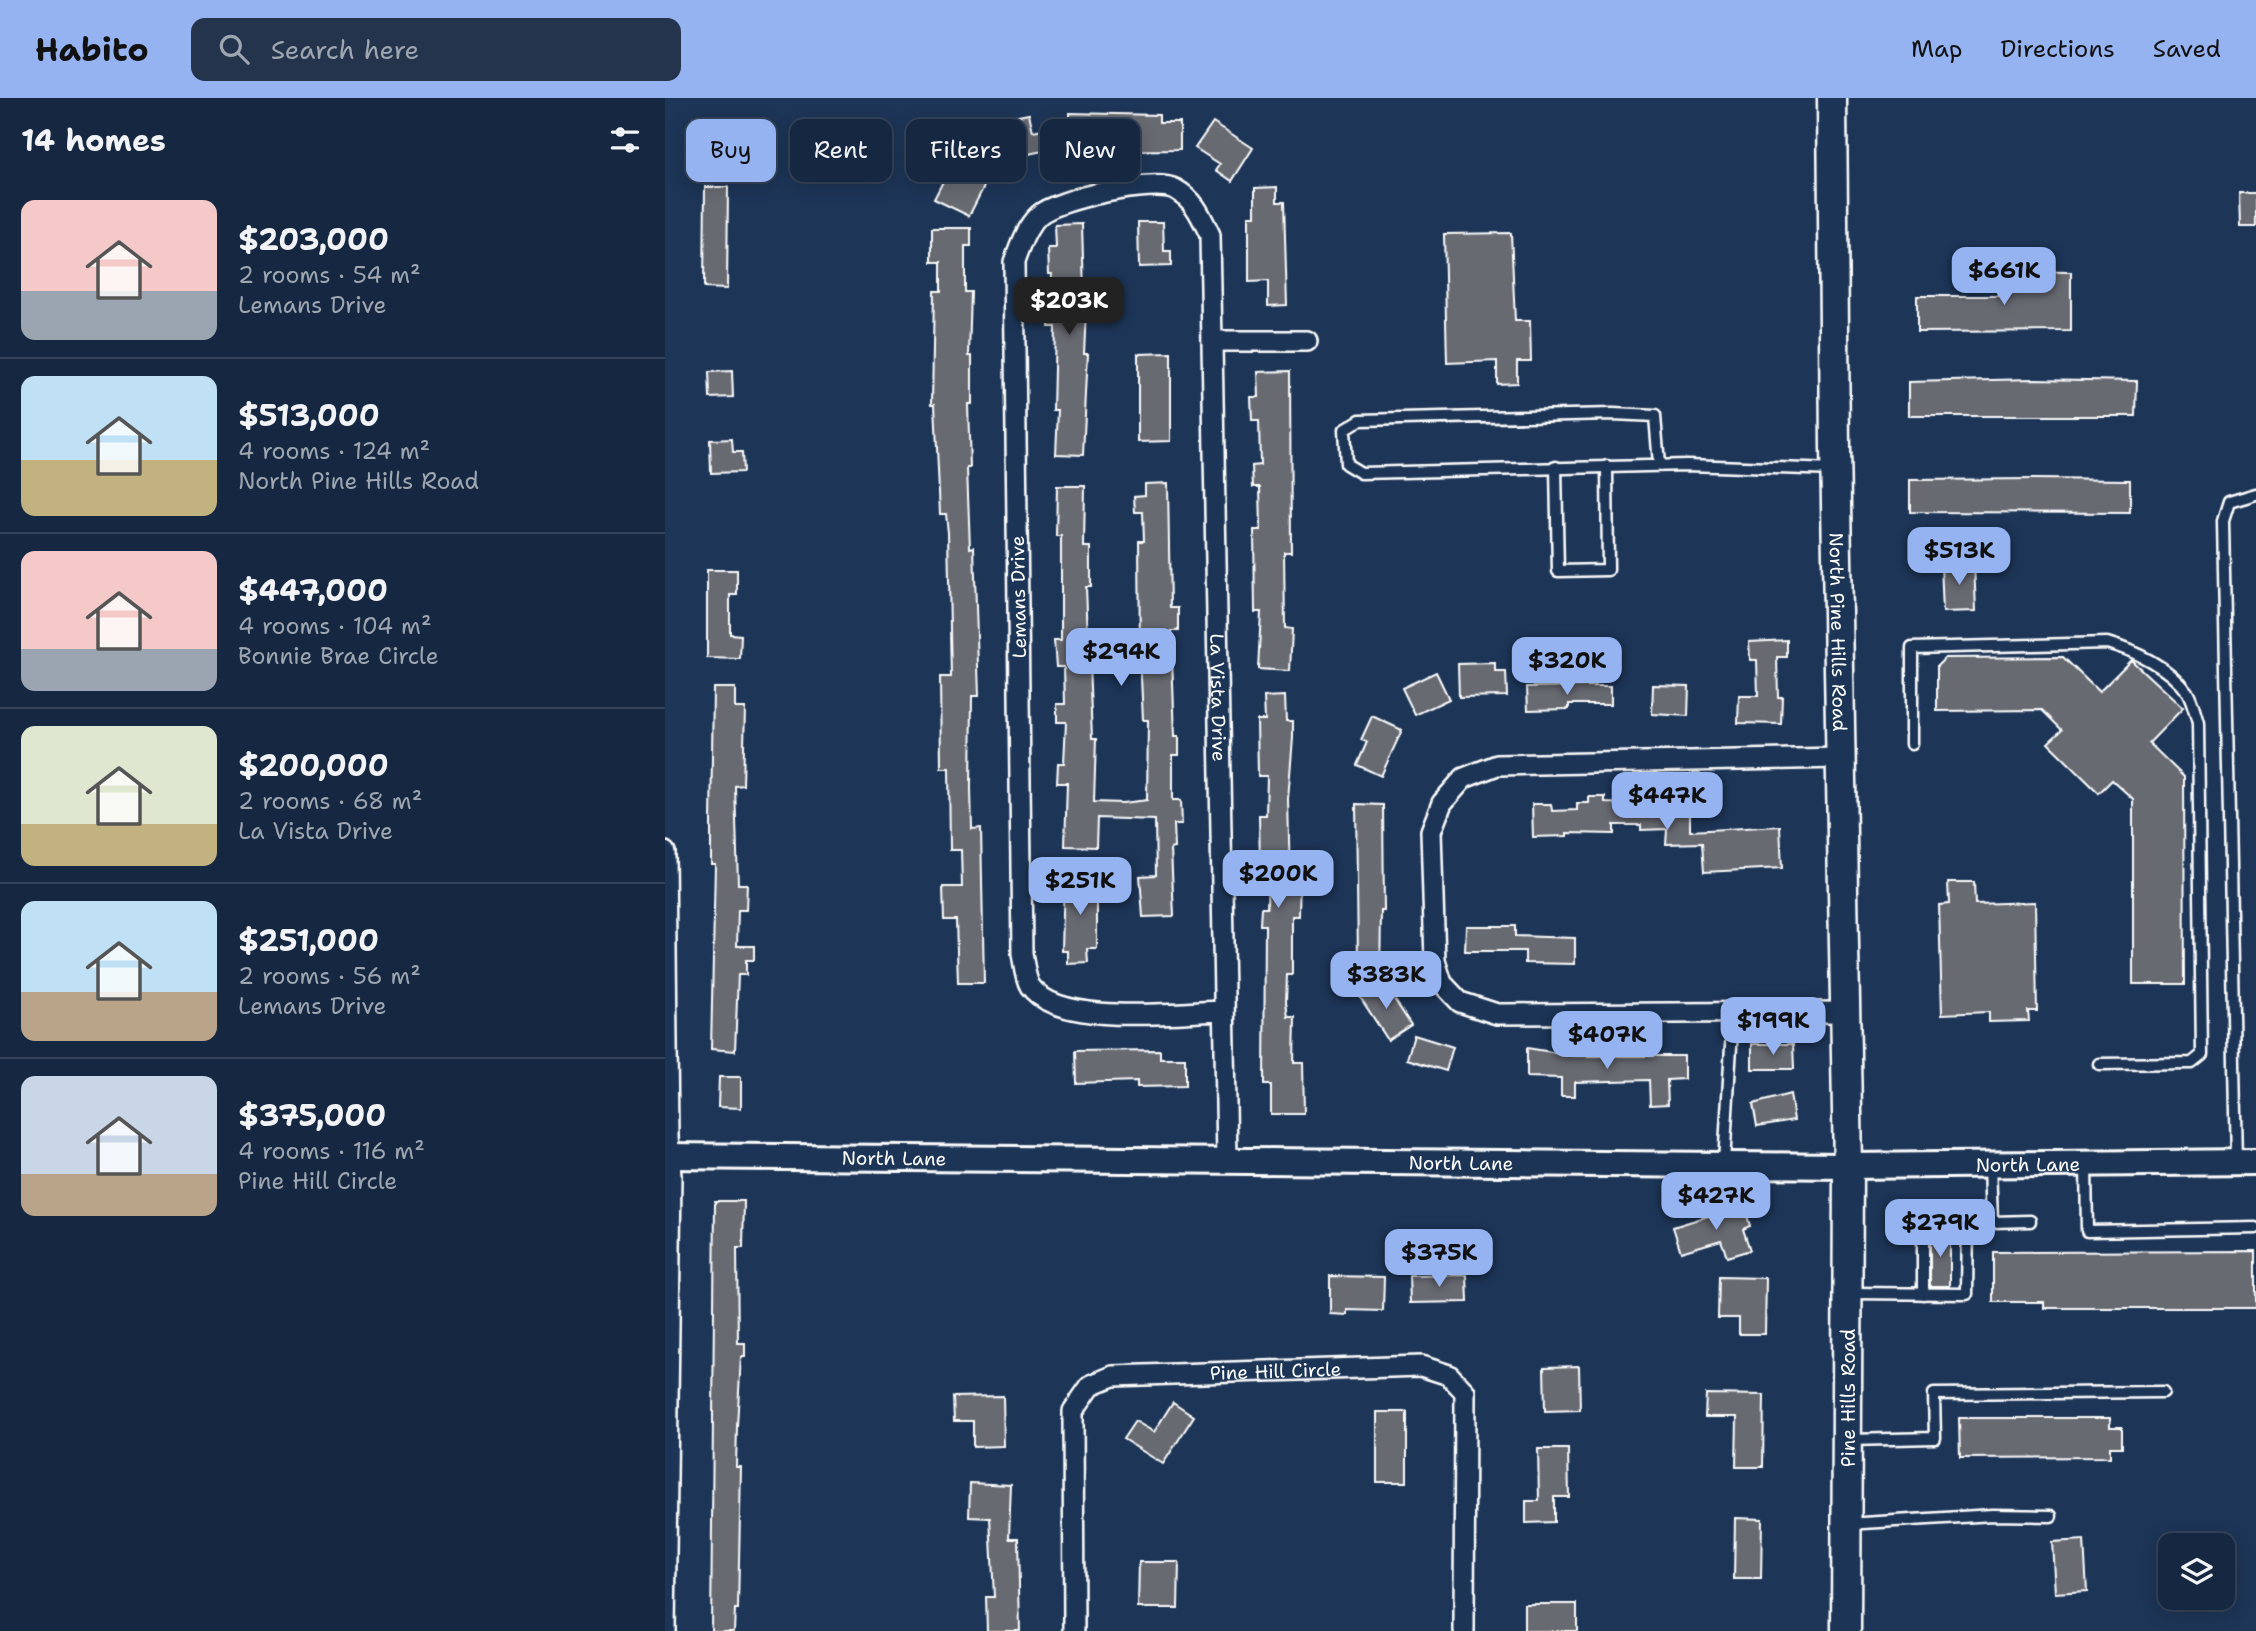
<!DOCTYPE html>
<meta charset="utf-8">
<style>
:root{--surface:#162841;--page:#23344c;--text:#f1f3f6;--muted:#9ea6b1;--line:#35445a;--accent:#95b2f1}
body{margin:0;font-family:"Shantell Sans",sans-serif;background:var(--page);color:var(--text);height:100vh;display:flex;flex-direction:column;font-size:26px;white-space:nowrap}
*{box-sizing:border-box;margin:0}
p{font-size:23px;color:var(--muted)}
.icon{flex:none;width:38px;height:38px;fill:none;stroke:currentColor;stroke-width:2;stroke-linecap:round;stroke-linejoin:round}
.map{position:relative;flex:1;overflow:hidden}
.panel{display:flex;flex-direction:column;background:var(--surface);width:665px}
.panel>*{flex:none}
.guide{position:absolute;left:21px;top:21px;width:665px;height:63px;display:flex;gap:14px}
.buttons{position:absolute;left:1493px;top:1435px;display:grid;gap:14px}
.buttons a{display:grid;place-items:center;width:77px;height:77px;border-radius:14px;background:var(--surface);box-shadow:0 4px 18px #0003,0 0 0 2px var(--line);font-size:35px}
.price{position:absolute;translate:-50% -60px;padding:0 16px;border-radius:14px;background:var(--accent);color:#111;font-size:23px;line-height:46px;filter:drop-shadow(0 2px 4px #0008)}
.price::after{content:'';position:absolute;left:50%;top:42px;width:21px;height:16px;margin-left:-10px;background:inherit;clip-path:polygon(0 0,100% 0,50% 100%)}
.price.selected{background:#222;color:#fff}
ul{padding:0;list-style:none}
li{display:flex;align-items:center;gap:21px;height:175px;padding:0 21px}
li+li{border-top:2px solid var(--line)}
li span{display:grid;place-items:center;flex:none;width:196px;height:140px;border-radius:14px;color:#555}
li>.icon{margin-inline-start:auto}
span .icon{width:84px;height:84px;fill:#fffc;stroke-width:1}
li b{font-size:30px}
h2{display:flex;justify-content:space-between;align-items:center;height:84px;padding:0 21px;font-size:30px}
.chip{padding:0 24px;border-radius:14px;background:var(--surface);box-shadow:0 4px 18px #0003,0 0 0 2px var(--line);font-size:24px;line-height:63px}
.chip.selected{background:var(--accent);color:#111}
header{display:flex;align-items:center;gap:42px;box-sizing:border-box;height:98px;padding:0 35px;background:var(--accent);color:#111}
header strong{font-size:33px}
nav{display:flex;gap:38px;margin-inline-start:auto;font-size:24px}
.search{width:490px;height:63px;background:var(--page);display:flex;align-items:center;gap:18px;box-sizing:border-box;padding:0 24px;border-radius:14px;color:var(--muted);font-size:26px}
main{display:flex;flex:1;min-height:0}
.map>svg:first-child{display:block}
.building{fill:#686a72;stroke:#fff;stroke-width:2}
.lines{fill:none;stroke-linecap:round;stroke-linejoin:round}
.service-casing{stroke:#fff;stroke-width:15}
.minor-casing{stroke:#fff;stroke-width:24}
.tertiary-casing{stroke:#fff;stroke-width:30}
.secondary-casing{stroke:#fff;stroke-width:33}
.service{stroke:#1d3557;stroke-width:10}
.minor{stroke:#1d3557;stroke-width:19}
.tertiary{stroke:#1d3557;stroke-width:24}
.secondary{stroke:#1d3557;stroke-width:28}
.labels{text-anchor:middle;stroke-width:5;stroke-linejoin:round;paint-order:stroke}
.street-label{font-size:19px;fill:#fff;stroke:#1d3557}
</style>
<header>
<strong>Habito</strong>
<div class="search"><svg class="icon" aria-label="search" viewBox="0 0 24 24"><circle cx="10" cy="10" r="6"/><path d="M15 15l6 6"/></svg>Search here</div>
<nav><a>Map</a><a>Directions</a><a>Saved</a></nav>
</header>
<main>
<section class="panel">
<h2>14 homes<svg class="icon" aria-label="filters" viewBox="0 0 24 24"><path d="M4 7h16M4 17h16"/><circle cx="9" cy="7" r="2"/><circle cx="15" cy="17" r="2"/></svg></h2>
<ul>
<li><span style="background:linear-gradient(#f6c9c9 65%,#9aa5b1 0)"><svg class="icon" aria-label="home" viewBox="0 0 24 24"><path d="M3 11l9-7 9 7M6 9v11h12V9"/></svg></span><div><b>$203,000</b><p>2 rooms · 54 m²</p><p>Lemans Drive</p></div></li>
<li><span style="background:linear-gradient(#bfe0f5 60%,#c2b280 0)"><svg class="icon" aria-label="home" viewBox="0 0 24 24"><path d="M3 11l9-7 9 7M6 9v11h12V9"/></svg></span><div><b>$513,000</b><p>4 rooms · 124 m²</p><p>North Pine Hills Road</p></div></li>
<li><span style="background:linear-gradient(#f6c9c9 70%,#9aa5b1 0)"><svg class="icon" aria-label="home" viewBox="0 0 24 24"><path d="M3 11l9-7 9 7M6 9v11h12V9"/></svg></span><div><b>$447,000</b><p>4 rooms · 104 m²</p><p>Bonnie Brae Circle</p></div></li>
<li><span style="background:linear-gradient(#dfe7d0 70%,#c2b280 0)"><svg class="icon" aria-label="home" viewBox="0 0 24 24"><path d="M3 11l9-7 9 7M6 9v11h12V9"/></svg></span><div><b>$200,000</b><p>2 rooms · 68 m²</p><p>La Vista Drive</p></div></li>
<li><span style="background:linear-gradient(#bfe0f5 65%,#b9a48a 0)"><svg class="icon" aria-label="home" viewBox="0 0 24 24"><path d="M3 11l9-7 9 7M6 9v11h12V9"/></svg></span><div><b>$251,000</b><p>2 rooms · 56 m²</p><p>Lemans Drive</p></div></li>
<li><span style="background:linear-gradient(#c9d6e8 70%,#b9a48a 0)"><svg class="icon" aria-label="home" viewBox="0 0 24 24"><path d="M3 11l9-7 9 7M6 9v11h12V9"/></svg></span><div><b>$375,000</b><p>4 rooms · 116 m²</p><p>Pine Hill Circle</p></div></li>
</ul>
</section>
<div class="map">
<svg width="1591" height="1533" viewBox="0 0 1591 1533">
<rect width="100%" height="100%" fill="#1d3557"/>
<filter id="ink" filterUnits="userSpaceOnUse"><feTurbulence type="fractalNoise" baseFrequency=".0143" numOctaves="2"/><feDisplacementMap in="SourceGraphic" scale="14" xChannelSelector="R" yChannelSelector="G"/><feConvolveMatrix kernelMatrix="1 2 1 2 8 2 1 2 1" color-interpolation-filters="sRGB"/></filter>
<g filter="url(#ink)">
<g class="building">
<path d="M 405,15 L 494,17 L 494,25 L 515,25 L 515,52 L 433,53 L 433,46 L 390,47 L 391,50 L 341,61 L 333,22 L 364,16 L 368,33 L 405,25 Z"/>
<path d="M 52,23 L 71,23 L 72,64 L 52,64 Z"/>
<path d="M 548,24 L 588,50 L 567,83 L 551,72 L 555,66 L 530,50 Z"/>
<path d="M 294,52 L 329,69 L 304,118 L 269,101 Z"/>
<path d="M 40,89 L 63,89 L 62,191 L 39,190 Z"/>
<path d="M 612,89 L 612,104 L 619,104 L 622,207 L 603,208 L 603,183 L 584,184 L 584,118 L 590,118 L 590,90 Z"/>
<path d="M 1574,95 L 1591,95 L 1591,129 L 1575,129 Z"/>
<path d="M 473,124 L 498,124 L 499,153 L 506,153 L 506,168 L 474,169 Z"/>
<path d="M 417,126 L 419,194 L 422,194 L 419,255 L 423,255 L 418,357 L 391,356 L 393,312 L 388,312 L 390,229 L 384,229 L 387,176 L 384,176 L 383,150 L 391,150 L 390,127 Z"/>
<path d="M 267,130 L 306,130 L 306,148 L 300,148 L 300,194 L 306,194 L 304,258 L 307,258 L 307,306 L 303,306 L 305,370 L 302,370 L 305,450 L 309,449 L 314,598 L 307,598 L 306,691 L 307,731 L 316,730 L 319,885 L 293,885 L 291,822 L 279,822 L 278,789 L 297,789 L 296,752 L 285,752 L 284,670 L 276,670 L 275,579 L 286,579 L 283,435 L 281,416 L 275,416 L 270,306 L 267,306 L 269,193 L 276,193 L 276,164 L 267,164 Z"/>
<path d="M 846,135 L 850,223 L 865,223 L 866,263 L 852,263 L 852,285 L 832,286 L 832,263 L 782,265 L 779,136 Z"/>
<path d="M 1342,173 L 1406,174 L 1406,233 L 1252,234 L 1252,198 L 1342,198 Z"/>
<path d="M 506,255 L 506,343 L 473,344 L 473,256 Z"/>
<path d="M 67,273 L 68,299 L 45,300 L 44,274 Z"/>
<path d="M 625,273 L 626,454 L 619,454 L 620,530 L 627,531 L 625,573 L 593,571 L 596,514 L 590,514 L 589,432 L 596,432 L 595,389 L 588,389 L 587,368 L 595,367 L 594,323 L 587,323 L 586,299 L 594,299 L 593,274 Z"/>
<path d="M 1369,281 L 1472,283 L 1471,318 L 1244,318 L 1244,284 Z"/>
<path d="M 67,341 L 68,354 L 77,354 L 78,374 L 46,375 L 45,342 Z"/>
<path d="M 1369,381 L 1465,382 L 1465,415 L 1245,414 L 1245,382 Z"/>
<path d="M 503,385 L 505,510 L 513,510 L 513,533 L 506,533 L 510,638 L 514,638 L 514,657 L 508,657 L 508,702 L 516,702 L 517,726 L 509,726 L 510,750 L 506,751 L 509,818 L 478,819 L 475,778 L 491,777 L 490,722 L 432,720 L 431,749 L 400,748 L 402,685 L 392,685 L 393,665 L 399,665 L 401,624 L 392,624 L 392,606 L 400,606 L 399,569 L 391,569 L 389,542 L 396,542 L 396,438 L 391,438 L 392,388 L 420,388 L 419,449 L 426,449 L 426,489 L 421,489 L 427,641 L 431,641 L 429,704 L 458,705 L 482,702 L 483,622 L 478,622 L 475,558 L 474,443 L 479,443 L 478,414 L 470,414 L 469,398 L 480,397 L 480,386 Z"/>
<path d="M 1309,464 L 1311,513 L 1278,514 L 1276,466 Z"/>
<path d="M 42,472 L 72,472 L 72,497 L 65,497 L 65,536 L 76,537 L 75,561 L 42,560 Z"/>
<path d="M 1122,542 L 1122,559 L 1112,559 L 1113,599 L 1117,599 L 1116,626 L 1073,625 L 1074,598 L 1093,598 L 1092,562 L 1085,562 L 1084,544 Z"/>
<path d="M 1398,559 L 1434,594 L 1466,562 L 1518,610 L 1484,645 L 1519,679 L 1520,886 L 1468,886 L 1468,701 L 1447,682 L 1434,695 L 1383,645 L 1397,632 L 1377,612 L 1272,613 L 1272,568 L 1280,560 Z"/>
<path d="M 830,565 L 830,574 L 841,574 L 842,598 L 794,599 L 793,566 Z"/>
<path d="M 771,574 L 784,601 L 750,617 L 737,590 Z"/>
<path d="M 988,587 L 1024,588 L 1023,618 L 987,616 Z"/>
<path d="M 914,588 L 946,588 L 946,606 L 904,606 L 904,611 L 863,612 L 862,589 Z"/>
<path d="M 48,590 L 70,590 L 70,610 L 80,610 L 78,687 L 70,688 L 73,786 L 82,786 L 81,812 L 73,812 L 72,848 L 89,848 L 89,862 L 81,862 L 81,877 L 73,877 L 70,953 L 46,951 L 50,766 L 46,766 L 46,724 Z"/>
<path d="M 620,598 L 621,623 L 628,623 L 628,640 L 623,701 L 625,780 L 635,780 L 634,818 L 627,818 L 627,877 L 622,877 L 621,904 L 623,919 L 630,919 L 629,965 L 638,965 L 639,1016 L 606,1016 L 606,987 L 599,987 L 600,827 L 595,827 L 596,810 L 602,810 L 603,768 L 595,768 L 594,717 L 601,717 L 602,678 L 593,678 L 592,622 L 600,622 L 599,599 Z"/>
<path d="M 707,618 L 737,632 L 716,678 L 692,667 L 702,644 L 696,642 Z"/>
<path d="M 924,699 L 940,699 L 940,705 L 966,706 L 1025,705 L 1025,733 L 1115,728 L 1117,770 L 1039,774 L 1037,745 L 1001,746 L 1002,731 L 976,732 L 976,727 L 949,727 L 949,736 L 902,735 L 902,738 L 868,739 L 867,706 L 886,706 L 887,713 L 912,712 L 912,705 L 924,705 Z"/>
<path d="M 691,706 L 718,707 L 719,813 L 716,813 L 715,881 L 678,880 L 679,863 L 693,863 Z"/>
<path d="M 399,777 L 432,778 L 432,851 L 422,851 L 423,865 L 403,866 L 403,853 L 397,853 Z"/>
<path d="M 1283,784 L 1309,784 L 1310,806 L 1370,804 L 1372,913 L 1363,913 L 1364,923 L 1324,924 L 1324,914 L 1277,916 L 1274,807 L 1284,806 Z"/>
<path d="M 801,828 L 850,828 L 850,838 L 910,840 L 910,866 L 860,865 L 860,853 L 800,853 Z"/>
<path d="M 718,884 L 746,927 L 723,942 L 695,899 Z"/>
<path d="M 749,937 L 788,949 L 781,973 L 742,961 Z"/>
<path d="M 1087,946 L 1128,946 L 1129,971 L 1087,971 Z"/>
<path d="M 862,950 L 911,958 L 1019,958 L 1019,981 L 1002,982 L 1003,1006 L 985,1007 L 984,982 L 910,984 L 910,998 L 896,998 L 896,980 L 862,979 Z"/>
<path d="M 495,952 L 495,960 L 520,960 L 520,988 L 472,989 L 472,983 L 411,985 L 410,953 Z"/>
<path d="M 54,979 L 76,979 L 76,1010 L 53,1009 Z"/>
<path d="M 1125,996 L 1129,1022 L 1092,1028 L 1088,1006 Z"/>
<path d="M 50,1103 L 79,1103 L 78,1150 L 72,1150 L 73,1245 L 80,1245 L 80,1259 L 76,1259 L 72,1328 L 71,1369 L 76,1369 L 73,1511 L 70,1511 L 69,1533 L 46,1533 Z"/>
<path d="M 1079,1107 L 1085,1128 L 1078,1131 L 1085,1152 L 1062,1159 L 1056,1142 L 1016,1154 L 1008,1129 Z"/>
<rect x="1265" y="1133" width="20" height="55"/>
<path d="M 1591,1153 L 1591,1210 L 1379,1210 L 1379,1204 L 1328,1204 L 1328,1154 Z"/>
<path d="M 802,1177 L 803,1204 L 745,1205 L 744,1178 Z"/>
<path d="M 665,1178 L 719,1179 L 718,1213 L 682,1212 L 682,1217 L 665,1216 Z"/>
<path d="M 1054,1179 L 1101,1180 L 1100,1236 L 1074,1236 L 1074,1220 L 1053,1220 Z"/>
<path d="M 914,1268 L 915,1312 L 880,1313 L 879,1269 Z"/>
<path d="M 1041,1296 L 1099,1297 L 1098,1369 L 1071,1369 L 1072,1319 L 1040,1319 Z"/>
<path d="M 338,1298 L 339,1348 L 308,1349 L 308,1323 L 289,1323 L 288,1299 Z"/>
<path d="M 508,1304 L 529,1318 L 498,1366 L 458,1341 L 470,1323 L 489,1334 Z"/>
<rect x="712" y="1314" width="30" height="70"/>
<path d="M 1294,1320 L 1445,1320 L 1445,1329 L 1457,1329 L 1457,1349 L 1445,1349 L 1445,1359 L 1295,1360 Z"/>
<path d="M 873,1351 L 903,1351 L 904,1399 L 889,1399 L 889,1424 L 861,1425 L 861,1403 L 874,1403 Z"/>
<path d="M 305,1385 L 346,1387 L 344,1440 L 353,1440 L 355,1533 L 322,1533 L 321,1499 L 329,1499 L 325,1420 L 304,1419 Z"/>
<path d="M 1070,1420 L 1097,1421 L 1096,1481 L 1069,1481 Z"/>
<path d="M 1419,1442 L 1422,1493 L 1390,1495 L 1387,1444 Z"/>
<path d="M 474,1464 L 514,1464 L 513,1510 L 473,1510 Z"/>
<rect x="859" y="1506" width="53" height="27"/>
</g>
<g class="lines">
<defs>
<g id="service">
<path d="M 994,367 L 990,318 L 948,316 L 695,322 L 679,332 L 681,366 L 696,375 L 1022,367 L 1170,372"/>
<path d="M 891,369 L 893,473 L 943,472 L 942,368"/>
<path d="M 1247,646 L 1247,550 L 1442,545 C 1470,553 1504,569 1522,594 C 1527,602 1530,615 1533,625 L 1537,957 L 1527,965 L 1434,966"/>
<path d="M 1571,1064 L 1558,423 L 1564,404 L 1591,396"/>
<path d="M 1059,1065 L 1068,915"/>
<path d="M 1421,1066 L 1422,1133 L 1591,1130"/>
<path d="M 1325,1067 L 1327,1124 L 1365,1123"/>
<path d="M 1184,1195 L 1302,1196 L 1303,1125 L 1327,1124"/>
<path d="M 1258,1196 L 1258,1126 L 1303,1125"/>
<path d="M 1183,1342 L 1270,1340 L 1269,1296 L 1498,1294"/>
<path d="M 1182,1426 L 1328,1417 L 1386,1418"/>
</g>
<g id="minor">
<path d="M 547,243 L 642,243"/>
<path d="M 1176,660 L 832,667 L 799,680 L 777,705 L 766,733 L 770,863 L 777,885 L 795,904 L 832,916 L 1181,914"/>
<path d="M 0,754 L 3,1038 L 6,1078 L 0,1533"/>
<path id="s1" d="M 558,913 C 512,914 393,929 365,888 C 360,880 359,865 357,856 L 349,164 C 355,147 361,129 374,117 C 391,101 490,80 510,91 C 530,102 536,118 545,137 L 562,1060"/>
<path id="s2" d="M 409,1533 L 408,1313 L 426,1287 L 448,1278 L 756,1268 L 784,1277 L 800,1294 L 799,1533"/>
</g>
<g id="tertiary">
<path id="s3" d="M 0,1058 L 1183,1068 L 1591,1064"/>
</g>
<g id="secondary">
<path id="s4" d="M 1167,0 L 1170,350 L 1183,1068 L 1181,1533"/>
</g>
</defs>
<use href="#service" class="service-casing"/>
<use href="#minor" class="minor-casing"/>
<use href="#tertiary" class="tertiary-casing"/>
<use href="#secondary" class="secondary-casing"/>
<use href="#service" class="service"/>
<use href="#minor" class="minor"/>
<use href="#tertiary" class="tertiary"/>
<use href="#secondary" class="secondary"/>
</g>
</g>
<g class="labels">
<g class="street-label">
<text transform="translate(353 499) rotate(-91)" y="7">Lemans Drive</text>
<text dy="7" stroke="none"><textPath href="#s4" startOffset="534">North Pine Hills Road</textPath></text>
<text dy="7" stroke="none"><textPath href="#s1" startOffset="1642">La Vista Drive</textPath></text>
<text dy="7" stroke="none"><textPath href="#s3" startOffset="229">North Lane</textPath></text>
<text dy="7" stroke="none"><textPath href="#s3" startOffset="796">North Lane</textPath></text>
<text dy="7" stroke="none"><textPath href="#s3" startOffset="1363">North Lane</textPath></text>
<text dy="7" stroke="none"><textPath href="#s2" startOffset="438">Pine Hill Circle</textPath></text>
<text transform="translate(1183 1300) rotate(-90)" y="7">Pine Hills Road</text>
</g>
</g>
</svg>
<div class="buttons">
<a><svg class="icon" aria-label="layers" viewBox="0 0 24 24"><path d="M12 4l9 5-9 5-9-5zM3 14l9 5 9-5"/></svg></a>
</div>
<b class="price" style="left:1339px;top:209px">$661K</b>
<b class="price selected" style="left:404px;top:239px">$203K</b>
<b class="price" style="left:1294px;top:489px">$513K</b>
<b class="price" style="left:456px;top:590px">$294K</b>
<b class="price" style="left:902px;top:599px">$320K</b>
<b class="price" style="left:1002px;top:734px">$447K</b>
<b class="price" style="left:613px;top:812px">$200K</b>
<b class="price" style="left:415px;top:819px">$251K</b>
<b class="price" style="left:721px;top:913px">$383K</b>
<b class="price" style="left:1108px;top:959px">$199K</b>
<b class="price" style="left:942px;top:973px">$407K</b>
<b class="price" style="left:1051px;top:1134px">$427K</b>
<b class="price" style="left:1275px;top:1161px">$279K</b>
<b class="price" style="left:774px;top:1191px">$375K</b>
<div class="guide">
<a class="chip selected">Buy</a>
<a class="chip">Rent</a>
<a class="chip">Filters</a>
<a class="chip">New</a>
</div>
</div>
</main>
